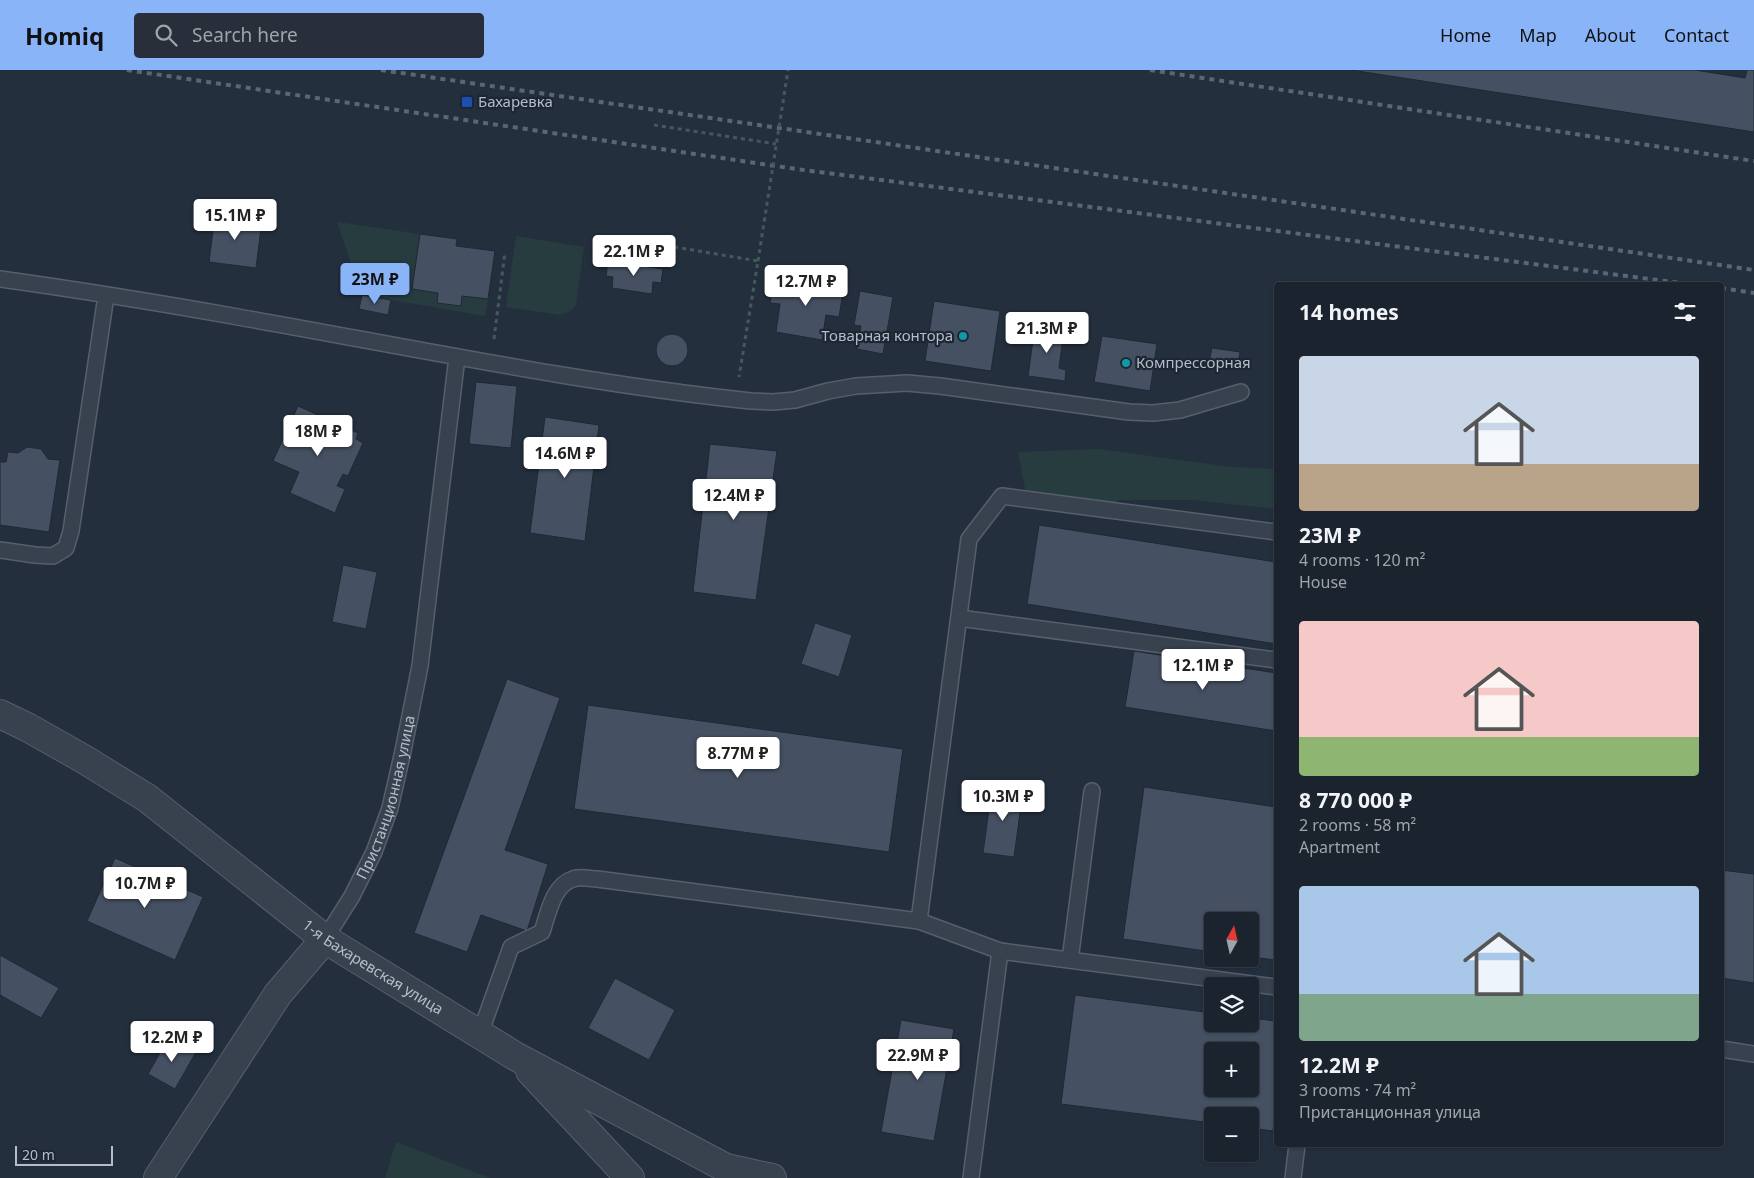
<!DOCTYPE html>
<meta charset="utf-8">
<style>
:root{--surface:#1b232e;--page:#282f3a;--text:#f1f3f6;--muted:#a0a4aa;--line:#39404a;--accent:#8ab4f8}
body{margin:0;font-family:"Noto Sans",sans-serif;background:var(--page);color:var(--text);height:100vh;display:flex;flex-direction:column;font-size:19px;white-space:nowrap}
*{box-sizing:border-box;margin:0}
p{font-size:16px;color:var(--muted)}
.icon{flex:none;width:28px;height:28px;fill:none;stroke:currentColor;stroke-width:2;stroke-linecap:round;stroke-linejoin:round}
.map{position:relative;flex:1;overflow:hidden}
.sheet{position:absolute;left:1274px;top:212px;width:450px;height:865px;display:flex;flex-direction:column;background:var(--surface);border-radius:5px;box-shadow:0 1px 4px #0004,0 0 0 1px var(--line)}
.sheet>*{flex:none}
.needle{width:32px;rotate:8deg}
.tools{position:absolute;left:1204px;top:842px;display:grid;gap:10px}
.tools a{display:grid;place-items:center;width:55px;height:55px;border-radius:5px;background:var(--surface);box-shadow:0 1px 4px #0004,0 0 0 1px var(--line);font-size:25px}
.scale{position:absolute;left:15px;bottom:12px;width:98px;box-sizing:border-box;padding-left:5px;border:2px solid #b4bcc9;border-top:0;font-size:14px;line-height:18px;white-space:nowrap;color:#b4bcc9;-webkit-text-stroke:4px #1d2633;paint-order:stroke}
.price{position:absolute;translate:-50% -42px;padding:0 11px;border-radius:5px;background:#fff;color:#222;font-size:16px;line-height:32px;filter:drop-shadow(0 1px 2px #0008)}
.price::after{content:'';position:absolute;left:50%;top:30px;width:15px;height:11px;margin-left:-8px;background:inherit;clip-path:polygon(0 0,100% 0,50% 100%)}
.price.selected{background:var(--accent);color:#111}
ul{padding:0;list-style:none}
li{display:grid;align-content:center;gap:10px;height:265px;padding:0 25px}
li span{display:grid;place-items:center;height:155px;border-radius:5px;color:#555}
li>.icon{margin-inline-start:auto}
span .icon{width:90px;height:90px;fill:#fffc;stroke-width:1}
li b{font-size:21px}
h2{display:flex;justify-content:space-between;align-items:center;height:60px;padding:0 25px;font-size:21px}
header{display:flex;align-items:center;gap:30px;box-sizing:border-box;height:70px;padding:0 25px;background:var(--accent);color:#111}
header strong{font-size:24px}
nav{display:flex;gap:28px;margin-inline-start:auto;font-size:18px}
.search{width:350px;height:45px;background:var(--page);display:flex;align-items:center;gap:12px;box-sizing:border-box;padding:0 18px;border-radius:5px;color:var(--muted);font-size:19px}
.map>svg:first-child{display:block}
.green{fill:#263c3f}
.building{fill:#455162;stroke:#1f2835;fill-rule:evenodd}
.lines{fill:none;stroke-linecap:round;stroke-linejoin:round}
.service-casing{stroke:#565f6c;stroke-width:18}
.minor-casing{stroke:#565f6c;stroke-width:30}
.path{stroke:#44595c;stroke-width:3;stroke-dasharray:4 4;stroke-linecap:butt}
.service{stroke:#38414e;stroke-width:15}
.minor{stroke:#38414e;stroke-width:28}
.rail{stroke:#5a6575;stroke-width:4;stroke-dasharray:5 5;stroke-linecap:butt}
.path-bridge{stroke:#44595c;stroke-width:3;stroke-dasharray:4 4;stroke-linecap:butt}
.transit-dot{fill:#1a4fb4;stroke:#1d2633;stroke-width:2}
.culture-dot{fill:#0f9aa8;stroke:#1d2633;stroke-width:2}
.labels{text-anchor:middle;stroke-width:4.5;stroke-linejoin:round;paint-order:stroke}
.poi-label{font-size:15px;fill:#b4bcc9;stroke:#1d2633;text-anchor:start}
.street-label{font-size:15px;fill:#b4bcc9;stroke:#1d2633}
</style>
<header>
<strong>Homiq</strong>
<div class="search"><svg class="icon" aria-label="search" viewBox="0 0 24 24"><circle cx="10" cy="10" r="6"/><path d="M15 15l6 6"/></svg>Search here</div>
<nav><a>Home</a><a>Map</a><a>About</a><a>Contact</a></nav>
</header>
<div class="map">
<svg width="1754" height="1108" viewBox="0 0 1754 1108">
<rect width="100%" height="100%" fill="#242f3e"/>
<g class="green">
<path d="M 337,152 L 420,164 L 412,219 L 438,223 L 437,233 L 461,236 L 462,226 L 488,229 L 485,246 L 362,225 Z"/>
<path d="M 516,166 L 584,177 L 576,235 L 571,241 L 560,245 L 506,237 Z"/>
<path d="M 1099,379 L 1231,397 L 1276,399 L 1276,439 L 1193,430 L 1119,430 L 1099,446 L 1026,424 L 1018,382 Z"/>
<path d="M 396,1072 L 490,1108 L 385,1108 Z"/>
</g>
<g class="building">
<path d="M 1351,0 L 1695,0 L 1745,8 L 1747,0 L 1754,0 L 1754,62 Z"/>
<path d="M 215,144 L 262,151 L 256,198 L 209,192 Z"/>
<path d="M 420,164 L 457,169 L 456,176 L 495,181 L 488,229 L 462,226 L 461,236 L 437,233 L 438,223 L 412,219 Z"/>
<path d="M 608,191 L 663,199 L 661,213 L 653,212 L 652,224 L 612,218 L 613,207 L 606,206 Z"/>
<path d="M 782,207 L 844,216 L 839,247 L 826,245 L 822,270 L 776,262 L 780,234 L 770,233 L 772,219 L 780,221 Z"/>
<path d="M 860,221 L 893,227 L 883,284 L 857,279 L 861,256 L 854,255 Z"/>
<path d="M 362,225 L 391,230 L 388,245 L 359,239 Z"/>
<path d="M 934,231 L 1000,241 L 991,301 L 925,291 Z"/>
<path d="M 1035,256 L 1064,260 L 1059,298 L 1066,300 L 1065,311 L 1028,306 Z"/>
<circle cx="672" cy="280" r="16"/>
<path d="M 1102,266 L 1157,274 L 1150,321 L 1094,312 Z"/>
<path d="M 1212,278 L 1240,282 L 1238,296 L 1209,292 Z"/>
<path d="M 476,312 L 517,316 L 511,378 L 469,374 Z"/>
<path d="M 298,336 L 358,363 L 356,369 L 363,373 L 348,406 L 343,404 L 337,416 L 345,419 L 335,443 L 290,423 L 299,402 L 273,391 Z"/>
<path d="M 545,347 L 599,355 L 585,471 L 530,463 Z"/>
<path d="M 710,374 L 777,381 L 756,530 L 693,522 Z"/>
<path d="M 27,377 L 41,379 L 48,389 L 60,390 L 49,462 L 0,455 L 0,392 L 6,392 L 8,382 L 18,383 Z"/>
<path d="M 1039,455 L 1276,492 L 1276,574 L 1027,534 Z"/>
<path d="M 343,495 L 377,502 L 366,559 L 332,552 Z"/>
<path d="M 815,553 L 852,565 L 839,607 L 801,594 Z"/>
<path d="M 1134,581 L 1276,603 L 1276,661 L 1125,637 Z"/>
<path d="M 507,609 L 560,628 L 505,780 L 548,794 L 527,861 L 481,845 L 467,882 L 414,863 Z"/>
<path d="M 588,635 L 903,679 L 889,782 L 574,739 Z"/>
<path d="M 992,716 L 1023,721 L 1014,787 L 983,783 Z"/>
<path d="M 1144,717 L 1276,737 L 1276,890 L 1250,887 L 1250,851 L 1212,851 L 1212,882 L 1123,869 Z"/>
<path d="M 115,788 L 203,827 L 175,890 L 87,851 Z"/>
<path d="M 1721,800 L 1754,804 L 1754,913 L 1721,908 Z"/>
<path d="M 0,885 L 59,918 L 41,948 L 0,925 Z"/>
<path d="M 615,908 L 675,940 L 649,990 L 588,958 Z"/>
<path d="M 1075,925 L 1212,943 L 1212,954 L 1250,954 L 1250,948 L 1276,951 L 1276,1036 L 1273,1061 L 1250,1058 L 1250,1046 L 1212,1046 L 1212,1053 L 1061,1034 ZM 1212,981 L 1250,981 L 1250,1019 L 1212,1019 Z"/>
<path d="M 901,950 L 954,959 L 934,1071 L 881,1062 Z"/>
<path d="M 169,967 L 196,982 L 175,1019 L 148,1004 Z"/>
</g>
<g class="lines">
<defs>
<g id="service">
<path d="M 0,209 C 79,220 159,233 238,247 C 409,277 579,313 751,331 L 773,332 L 795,330 L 828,321 L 856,316 L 907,313 L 940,316 L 1129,342 L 1153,343 L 1180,340 L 1241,322"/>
<path d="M 0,480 L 35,485 L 53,486 L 66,478 L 71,461 L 106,226"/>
<path d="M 959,548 L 1276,590"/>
<path d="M 919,851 L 969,469 L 1002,426 L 1276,462"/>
<path id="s1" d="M 325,869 L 352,826 L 374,782 L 390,738 L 403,681 L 420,596 L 457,287"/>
<path d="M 1070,890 L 1092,721"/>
<path d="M 480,964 L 511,877 L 542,862 C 548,844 553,815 573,809 C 580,806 590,809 597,809 L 919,851 L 1000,881 L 1276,917"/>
<path d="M 1721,979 L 1754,984"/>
<path d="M 971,1108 L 1000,881"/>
<path d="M 1293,1108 L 1297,1075"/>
</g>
<g id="minor">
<path id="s2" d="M 0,644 L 27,657 L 82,688 L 147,728 L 325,869 L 515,986 L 726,1098 L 772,1108"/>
<path d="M 530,1001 L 630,1108"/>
<path d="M 158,1108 L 278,924 L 325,869"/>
</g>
</defs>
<use href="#service" class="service-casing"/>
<use href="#minor" class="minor-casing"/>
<g class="path">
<path d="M 654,55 L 776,74"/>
<path d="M 627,169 L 758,191 L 739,307"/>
<path d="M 494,269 L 505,182"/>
</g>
<use href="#service" class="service"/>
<use href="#minor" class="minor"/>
<g class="rail">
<path d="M 127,0 L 796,99 L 1696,215"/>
<path d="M 381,0 L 1754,200"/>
<path d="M 1150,0 L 1754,91"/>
<path d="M 1721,218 L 1754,223"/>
</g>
<path class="path-bridge" d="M 758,191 L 788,0"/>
</g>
<rect class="transit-dot" x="461" y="26" width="12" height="12" rx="2.5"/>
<g class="culture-dot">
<circle cx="963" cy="266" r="5"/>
<circle cx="1126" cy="293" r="5"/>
</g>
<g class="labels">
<g class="poi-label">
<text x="478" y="37">Бахаревка</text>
<text x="953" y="271" text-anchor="end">Товарная контора</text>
<text x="1136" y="298">Компрессорная</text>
</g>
<g class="street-label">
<text dy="5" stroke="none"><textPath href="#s1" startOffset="156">Пристанционная улица</textPath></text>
<text dy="5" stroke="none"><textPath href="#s2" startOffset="452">1-я Бахаревская улица</textPath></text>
</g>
</g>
</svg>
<div class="tools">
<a><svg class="needle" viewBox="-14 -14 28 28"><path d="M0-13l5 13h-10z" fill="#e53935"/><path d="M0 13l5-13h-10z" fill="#a0a4aa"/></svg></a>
<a><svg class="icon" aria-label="layers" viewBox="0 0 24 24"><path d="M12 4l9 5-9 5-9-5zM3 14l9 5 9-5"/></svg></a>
<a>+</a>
<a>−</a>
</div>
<div class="scale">20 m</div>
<b class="price" style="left:235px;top:171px">15.1M ₽</b>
<b class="price" style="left:634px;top:207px">22.1M ₽</b>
<b class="price selected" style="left:375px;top:235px">23M ₽</b>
<b class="price" style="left:806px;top:237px">12.7M ₽</b>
<b class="price" style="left:1047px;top:284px">21.3M ₽</b>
<b class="price" style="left:318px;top:387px">18M ₽</b>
<b class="price" style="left:565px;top:409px">14.6M ₽</b>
<b class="price" style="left:734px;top:451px">12.4M ₽</b>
<b class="price" style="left:1203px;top:621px">12.1M ₽</b>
<b class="price" style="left:738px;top:709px">8.77M ₽</b>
<b class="price" style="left:1003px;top:752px">10.3M ₽</b>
<b class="price" style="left:145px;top:839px">10.7M ₽</b>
<b class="price" style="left:172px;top:993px">12.2M ₽</b>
<b class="price" style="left:918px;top:1011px">22.9M ₽</b>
<section class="sheet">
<h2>14 homes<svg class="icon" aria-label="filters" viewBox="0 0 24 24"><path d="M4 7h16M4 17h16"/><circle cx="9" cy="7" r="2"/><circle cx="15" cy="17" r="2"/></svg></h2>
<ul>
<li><span style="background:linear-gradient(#c9d6e8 70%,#b9a48a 0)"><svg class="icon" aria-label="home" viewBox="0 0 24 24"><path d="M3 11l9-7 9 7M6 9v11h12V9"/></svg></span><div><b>23M ₽</b><p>4 rooms · 120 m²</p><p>House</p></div></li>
<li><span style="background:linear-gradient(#f6c9c9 75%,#8fb573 0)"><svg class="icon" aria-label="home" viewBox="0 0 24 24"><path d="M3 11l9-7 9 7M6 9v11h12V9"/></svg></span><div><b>8 770 000 ₽</b><p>2 rooms · 58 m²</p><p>Apartment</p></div></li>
<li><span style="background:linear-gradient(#a9c7e8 70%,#7fa58c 0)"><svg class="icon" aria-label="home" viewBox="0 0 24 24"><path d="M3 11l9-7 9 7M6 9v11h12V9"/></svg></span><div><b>12.2M ₽</b><p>3 rooms · 74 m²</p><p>Пристанционная улица</p></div></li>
</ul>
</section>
</div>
